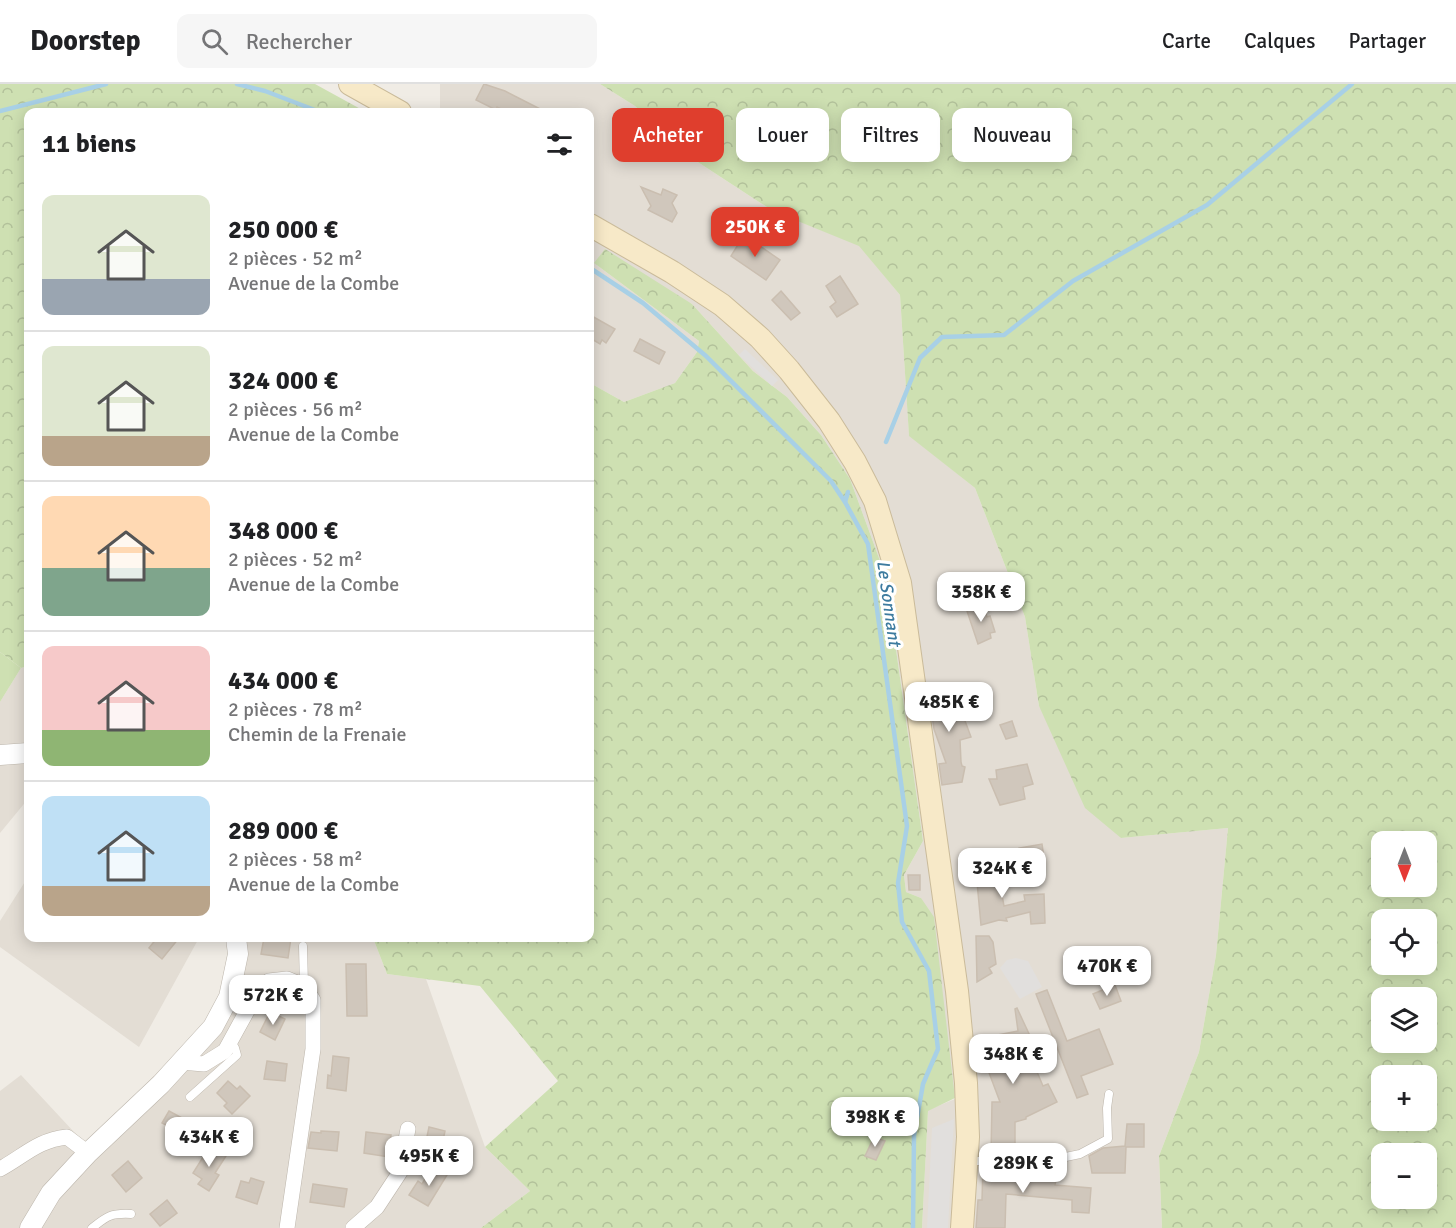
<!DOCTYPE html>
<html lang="fr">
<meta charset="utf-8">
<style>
:root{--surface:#fff;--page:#f6f6f6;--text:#202124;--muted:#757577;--line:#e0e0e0;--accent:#df3e2d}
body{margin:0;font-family:Signika,sans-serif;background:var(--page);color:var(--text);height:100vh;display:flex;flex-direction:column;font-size:22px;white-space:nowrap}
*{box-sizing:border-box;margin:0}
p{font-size:20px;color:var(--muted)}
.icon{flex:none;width:33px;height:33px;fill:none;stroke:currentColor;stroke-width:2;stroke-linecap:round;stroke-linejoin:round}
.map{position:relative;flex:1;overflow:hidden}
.panel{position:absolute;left:24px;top:24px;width:570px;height:834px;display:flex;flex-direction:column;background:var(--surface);border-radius:12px;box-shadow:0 3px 15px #0003}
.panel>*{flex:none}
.banner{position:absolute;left:612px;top:24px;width:570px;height:54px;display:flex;gap:12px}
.needle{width:39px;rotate:180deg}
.tools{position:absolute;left:1371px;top:747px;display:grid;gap:12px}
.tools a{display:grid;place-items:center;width:66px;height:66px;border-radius:12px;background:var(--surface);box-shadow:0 3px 15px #0003;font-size:30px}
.price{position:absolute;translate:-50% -51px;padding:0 14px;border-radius:12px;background:#fff;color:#222;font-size:20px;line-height:39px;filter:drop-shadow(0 2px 3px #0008)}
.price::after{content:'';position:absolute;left:50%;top:36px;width:18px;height:14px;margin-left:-9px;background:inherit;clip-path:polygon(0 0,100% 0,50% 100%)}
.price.active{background:var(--accent);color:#fff}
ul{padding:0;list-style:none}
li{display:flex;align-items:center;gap:18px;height:150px;padding:0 18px}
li+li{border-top:2px solid var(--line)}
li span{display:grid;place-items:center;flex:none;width:168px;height:120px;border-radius:12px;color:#555}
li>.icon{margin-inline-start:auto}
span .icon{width:72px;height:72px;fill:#fffc;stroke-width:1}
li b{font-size:26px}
h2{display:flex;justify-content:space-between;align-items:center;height:72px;padding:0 18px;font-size:26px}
.tag{padding:0 21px;border-radius:12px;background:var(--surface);box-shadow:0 3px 15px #0003;font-size:21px;line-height:54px}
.tag.active{background:var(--accent);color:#fff}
header{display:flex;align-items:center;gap:36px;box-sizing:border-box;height:84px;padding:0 30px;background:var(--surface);border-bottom:2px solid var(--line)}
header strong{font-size:28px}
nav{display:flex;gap:33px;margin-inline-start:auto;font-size:21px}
.search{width:420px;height:54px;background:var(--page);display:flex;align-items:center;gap:15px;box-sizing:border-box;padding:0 21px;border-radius:12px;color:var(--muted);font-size:22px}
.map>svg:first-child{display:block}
.residential{fill:#e3ddd4}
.green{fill:#cee0b2}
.forest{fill:url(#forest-crowns);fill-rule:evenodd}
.parking{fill:#e1dfdd}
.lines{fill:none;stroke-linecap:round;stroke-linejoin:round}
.stream{stroke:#a8d0e6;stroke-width:4.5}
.building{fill:#d0c7bc;stroke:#cabeb0;stroke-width:1.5}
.service-casing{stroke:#bdb6ac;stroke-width:9}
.minor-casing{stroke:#bdb6ac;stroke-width:16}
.tertiary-casing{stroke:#bdb6ac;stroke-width:21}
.secondary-casing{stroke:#cabb9a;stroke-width:24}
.service{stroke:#fff;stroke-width:8}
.minor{stroke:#fff;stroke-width:15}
.tertiary{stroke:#fff;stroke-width:20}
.secondary{stroke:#f7e9c8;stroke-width:22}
.labels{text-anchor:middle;stroke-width:6;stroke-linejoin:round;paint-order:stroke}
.water-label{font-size:18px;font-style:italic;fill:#3d7b9f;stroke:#fff}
</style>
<header>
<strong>Doorstep</strong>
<div class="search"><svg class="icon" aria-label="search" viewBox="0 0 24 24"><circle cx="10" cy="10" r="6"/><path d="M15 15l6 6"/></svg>Rechercher</div>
<nav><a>Carte</a><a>Calques</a><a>Partager</a></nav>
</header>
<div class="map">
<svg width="1456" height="1144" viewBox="0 0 1456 1144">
<defs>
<pattern id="forest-crowns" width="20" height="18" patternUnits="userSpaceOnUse" patternTransform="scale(1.5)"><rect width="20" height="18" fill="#cee0b2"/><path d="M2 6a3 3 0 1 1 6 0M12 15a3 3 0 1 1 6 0" fill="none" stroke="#b2c19a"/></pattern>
</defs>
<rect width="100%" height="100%" fill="#f0ece5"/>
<g class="residential">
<path d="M 440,0 L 600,0 L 635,22 L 687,71 L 773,127 L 859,161 L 900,211 L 909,351 L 975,404 L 1025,533 L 1039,622 L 1121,754 L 1228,744 L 1216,871 L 1199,968 L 1159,1072 L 1162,1144 L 922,1144 L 928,1026 L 955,1015 L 921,814 L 906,808 L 904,791 L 923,757 L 891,530 L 883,485 L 850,395 L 821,351 L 787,313 L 753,287 L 692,220 L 594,179 L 699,257 L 697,268 L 675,299 L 624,318 L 590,299 L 590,28 L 440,28 Z"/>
<path d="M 28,582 L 28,715 L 0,749 L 0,618 L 21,584 Z"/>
<path d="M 28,793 L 28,854 L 199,854 L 139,963 L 0,863 L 0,837 Z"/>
<path d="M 228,854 L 373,854 L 387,890 L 426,895 L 485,1063 L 530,1107 L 481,1144 L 0,1144 L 0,1007 L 21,991 L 87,1062 L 217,926 L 232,872 Z"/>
</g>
<path class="green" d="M 0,568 L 21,584 L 0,618 Z"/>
<g class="forest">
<path d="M 0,0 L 315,0 L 366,28 L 28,28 L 28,582 L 21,584 L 0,568 Z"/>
<path d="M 600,0 L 1456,0 L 1456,1144 L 1162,1144 L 1159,1072 L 1199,968 L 1216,871 L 1228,744 L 1121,754 L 1085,724 L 1039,622 L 1025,533 L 975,404 L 909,352 L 900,211 L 859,162 L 773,127 L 687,71 L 635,22 ZM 1382,758 L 1426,758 L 1426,802 L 1382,802 ZM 1382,836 L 1426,836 L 1426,880 L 1382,880 ZM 1382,914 L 1426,914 L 1426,958 L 1382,958 ZM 1382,992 L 1426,992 L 1426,1036 L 1382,1036 ZM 1382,1070 L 1426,1070 L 1426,1114 L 1382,1114 Z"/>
<path d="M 605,165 L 692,220 L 753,287 L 787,313 L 821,351 L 850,395 L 883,485 L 891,530 L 923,757 L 904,791 L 906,808 L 921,814 L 934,833 L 955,1014 L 928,1027 L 922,1144 L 481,1144 L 530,1107 L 485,1063 L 558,997 L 480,902 L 387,890 L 373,854 L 590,854 L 590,299 L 624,318 L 675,299 L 697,268 L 699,257 L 594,179 Z"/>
</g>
<g class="parking">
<path d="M 745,265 L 778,296 L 772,302 L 739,271 Z"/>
<path d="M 1016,874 L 1028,877 L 1042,903 L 1020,915 L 1000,884 L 1007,876 Z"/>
<path d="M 954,1035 L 948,1144 L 927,1144 L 932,1044 Z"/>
</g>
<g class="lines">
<g class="stream">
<path d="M 237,0 L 265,7 L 320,28"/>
<path d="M 0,27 L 106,0"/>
<path d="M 590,184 L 643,219 L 706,272 L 831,397 L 845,418 L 868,460 L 907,742 L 898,799 L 902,838 L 929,887 L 938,965 L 923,1000 L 914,1051 L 913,1144"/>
<path d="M 886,358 L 920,274 L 942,253 L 1004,251 L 1073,197 L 1207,121 L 1352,0"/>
<path d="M 845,418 L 848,408"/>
</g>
</g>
<g class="building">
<path d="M 484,0 L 505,7 L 546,28 L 507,28 L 497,23 L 496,26 L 476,16 Z"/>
<path d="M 641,103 L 661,111 L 663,105 L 677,111 L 672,119 L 677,129 L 672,138 L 648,126 L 651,122 Z"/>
<path d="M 744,151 L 780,176 L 766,196 L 731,172 Z"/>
<path d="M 840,192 L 858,220 L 837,233 L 830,223 L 836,218 L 826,202 Z"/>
<path d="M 781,207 L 800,229 L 791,236 L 772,216 Z"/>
<path d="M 590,231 L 615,245 L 606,259 L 602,256 L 600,260 L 590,254 Z"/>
<path d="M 640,255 L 665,268 L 659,280 L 634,267 Z"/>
<path d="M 983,518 L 987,533 L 990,532 L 995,548 L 990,549 L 991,554 L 978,560 L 966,524 Z"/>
<path d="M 952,602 L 971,653 L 960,656 L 961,678 L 962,682 L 965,683 L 962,698 L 942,701 L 939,680 L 946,679 L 934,645 L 929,610 Z"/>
<path d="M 1012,637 L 1017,652 L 1006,655 L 1000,641 Z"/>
<path d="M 1027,680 L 1033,700 L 1023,703 L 1025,715 L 1000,721 L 989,695 L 997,695 L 996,686 Z"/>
<path d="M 1042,760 L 1045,781 L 1021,785 L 1019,764 Z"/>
<path d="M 987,775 L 987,795 L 999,795 L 1004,822 L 1025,817 L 1024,811 L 1044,810 L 1045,839 L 1031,840 L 1030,828 L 1006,834 L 1007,837 L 999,836 L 981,841 L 977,798 L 970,798 L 970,779 Z"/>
<path d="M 908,791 L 920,791 L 920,806 L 909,806 Z"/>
<path d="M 976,852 L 989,852 L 993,858 L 996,880 L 989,884 L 992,889 L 977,898 Z"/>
<path d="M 157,854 L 179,854 L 162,875 L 149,864 Z"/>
<path d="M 264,854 L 291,854 L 288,874 L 261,870 Z"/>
<path d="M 346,880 L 366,880 L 367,932 L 347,932 Z"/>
<path d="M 1115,901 L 1121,917 L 1100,925 L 1093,910 Z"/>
<path d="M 1047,906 L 1067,957 L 1099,945 L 1113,980 L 1081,992 L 1088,1010 L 1077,1014 L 1036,910 Z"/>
<path d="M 1017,924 L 1037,967 L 1029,969 L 1043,1002 L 1048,1000 L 1057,1018 L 1026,1033 L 1026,1035 L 1015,1038 L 1015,1071 L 991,1071 L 992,1018 L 1000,1018 L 985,978 L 978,980 L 976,963 L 993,961 L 992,952 L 1018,947 L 1015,925 Z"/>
<path d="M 270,928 L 285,935 L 275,956 L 260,948 Z"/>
<path d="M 333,972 L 349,974 L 346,1007 L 327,1004 L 328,991 L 331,992 Z"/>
<path d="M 267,977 L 287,980 L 285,997 L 264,995 Z"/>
<path d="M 228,997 L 237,1005 L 240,1002 L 250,1012 L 232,1030 L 224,1022 L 227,1019 L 217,1009 Z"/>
<path d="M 169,1027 L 195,1041 L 187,1056 L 168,1046 L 170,1043 L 162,1039 Z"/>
<path d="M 1127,1040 L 1144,1040 L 1144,1063 L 1126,1063 L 1125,1089 L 1092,1089 L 1089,1072 L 1103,1064 L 1125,1062 Z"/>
<path d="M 429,1043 L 445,1047 L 439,1075 L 423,1072 Z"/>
<path d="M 321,1047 L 339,1048 L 337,1067 L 308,1064 L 311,1048 L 321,1049 Z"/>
<path d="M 366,1048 L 391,1051 L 389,1073 L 364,1069 Z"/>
<path d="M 874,1053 L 885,1057 L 876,1076 L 865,1072 Z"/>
<path d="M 210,1062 L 226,1072 L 215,1089 L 219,1091 L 209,1107 L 198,1100 L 202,1095 L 193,1089 Z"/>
<path d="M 128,1077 L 142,1094 L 126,1108 L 112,1091 Z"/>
<path d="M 433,1082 L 447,1091 L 428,1122 L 409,1111 L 418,1097 L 422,1100 Z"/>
<path d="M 983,1083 L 1015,1083 L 1015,1090 L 1019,1090 L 1019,1096 L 1038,1095 L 1042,1083 L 1058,1085 L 1055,1101 L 1091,1104 L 1089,1129 L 1072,1128 L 1072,1116 L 1006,1110 L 1005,1144 L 976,1144 L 978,1116 L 982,1116 Z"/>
<path d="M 251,1094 L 264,1098 L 257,1120 L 236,1113 L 241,1097 L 249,1099 Z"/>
<path d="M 313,1100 L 347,1105 L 344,1123 L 310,1118 Z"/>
<path d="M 167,1116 L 177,1129 L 160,1142 L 150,1130 Z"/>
</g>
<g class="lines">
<defs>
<g id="service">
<path d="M 303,862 L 304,902"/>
<path d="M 190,1013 L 237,971 L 235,964 L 231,958"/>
<path d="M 968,1077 L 1019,1077 L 1061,1074 L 1080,1070 L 1108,1055 L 1107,1024 L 1109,1010"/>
<path d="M 92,1144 C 107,1132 111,1129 131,1130"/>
</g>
<g id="minor">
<path d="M 181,978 L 204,980 L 225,967 L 258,907 L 269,897 L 287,895 L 304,902 L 313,916 L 313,965 L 287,1144"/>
<path d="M 0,1085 C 24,1072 38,1056 67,1053 L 88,1069"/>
<path d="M 353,1144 L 377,1123 L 400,1088 L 408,1045"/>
</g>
<g id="tertiary">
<path d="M 0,671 L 28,669"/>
<path d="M 30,1144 L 51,1109 L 88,1069 L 161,1000 L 213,943 L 229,913 L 238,870 L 236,854"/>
</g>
<g id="secondary">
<path d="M 350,0 L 400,28"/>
<path d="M 590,141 L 672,188 L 722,221 L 760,254 L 789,286 L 829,337 L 855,378 L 875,417 L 900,499 L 957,907 L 966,999 L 968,1053 L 962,1144"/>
</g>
</defs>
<use href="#service" class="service-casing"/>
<use href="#minor" class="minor-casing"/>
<use href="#tertiary" class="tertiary-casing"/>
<use href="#secondary" class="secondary-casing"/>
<use href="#service" class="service"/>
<use href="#minor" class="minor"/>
<use href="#tertiary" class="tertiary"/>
<use href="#secondary" class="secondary"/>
</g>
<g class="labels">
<g class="water-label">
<text transform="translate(889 519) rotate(82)" y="6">Le Sonnant</text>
</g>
</g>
</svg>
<div class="tools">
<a><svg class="needle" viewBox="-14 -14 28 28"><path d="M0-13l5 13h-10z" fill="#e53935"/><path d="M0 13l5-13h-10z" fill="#757577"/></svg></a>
<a><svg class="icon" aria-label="locate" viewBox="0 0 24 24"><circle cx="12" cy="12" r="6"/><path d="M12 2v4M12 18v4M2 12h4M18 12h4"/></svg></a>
<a><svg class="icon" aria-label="layers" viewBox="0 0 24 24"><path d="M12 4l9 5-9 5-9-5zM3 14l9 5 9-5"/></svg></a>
<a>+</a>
<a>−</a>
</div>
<b class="price active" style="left:755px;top:174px">250K €</b>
<b class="price" style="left:981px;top:539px">358K €</b>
<b class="price" style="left:949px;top:649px">485K €</b>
<b class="price" style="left:1002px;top:815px">324K €</b>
<b class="price" style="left:1107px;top:913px">470K €</b>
<b class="price" style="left:273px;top:942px">572K €</b>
<b class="price" style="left:1013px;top:1001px">348K €</b>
<b class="price" style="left:875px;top:1064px">398K €</b>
<b class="price" style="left:209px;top:1084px">434K €</b>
<b class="price" style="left:429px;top:1103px">495K €</b>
<b class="price" style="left:1023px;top:1110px">289K €</b>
<div class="banner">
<a class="tag active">Acheter</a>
<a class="tag">Louer</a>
<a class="tag">Filtres</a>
<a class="tag">Nouveau</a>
</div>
<section class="panel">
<h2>11 biens<svg class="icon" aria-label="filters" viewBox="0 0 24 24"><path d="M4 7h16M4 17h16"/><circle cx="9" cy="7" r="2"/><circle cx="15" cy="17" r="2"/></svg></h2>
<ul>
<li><span style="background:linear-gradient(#dfe7d0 70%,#9aa5b1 0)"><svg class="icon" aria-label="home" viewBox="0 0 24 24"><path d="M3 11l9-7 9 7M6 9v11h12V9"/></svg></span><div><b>250 000 €</b><p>2 pièces · 52 m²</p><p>Avenue de la Combe</p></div></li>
<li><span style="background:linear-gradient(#dfe7d0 75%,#b9a48a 0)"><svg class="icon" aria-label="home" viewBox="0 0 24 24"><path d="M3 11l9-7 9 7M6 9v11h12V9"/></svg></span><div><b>324 000 €</b><p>2 pièces · 56 m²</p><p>Avenue de la Combe</p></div></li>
<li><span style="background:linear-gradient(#ffd9b3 60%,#7fa58c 0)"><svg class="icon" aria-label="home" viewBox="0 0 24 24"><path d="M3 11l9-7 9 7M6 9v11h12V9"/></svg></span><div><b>348 000 €</b><p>2 pièces · 52 m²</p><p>Avenue de la Combe</p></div></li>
<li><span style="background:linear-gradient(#f6c9c9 70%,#8fb573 0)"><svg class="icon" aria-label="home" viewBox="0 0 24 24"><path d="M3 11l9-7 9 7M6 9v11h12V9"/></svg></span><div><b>434 000 €</b><p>2 pièces · 78 m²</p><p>Chemin de la Frenaie</p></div></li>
<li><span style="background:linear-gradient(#bfe0f5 75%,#b9a48a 0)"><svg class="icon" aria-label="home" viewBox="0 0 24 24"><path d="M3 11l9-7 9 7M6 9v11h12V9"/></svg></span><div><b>289 000 €</b><p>2 pièces · 58 m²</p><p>Avenue de la Combe</p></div></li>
</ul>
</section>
</div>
